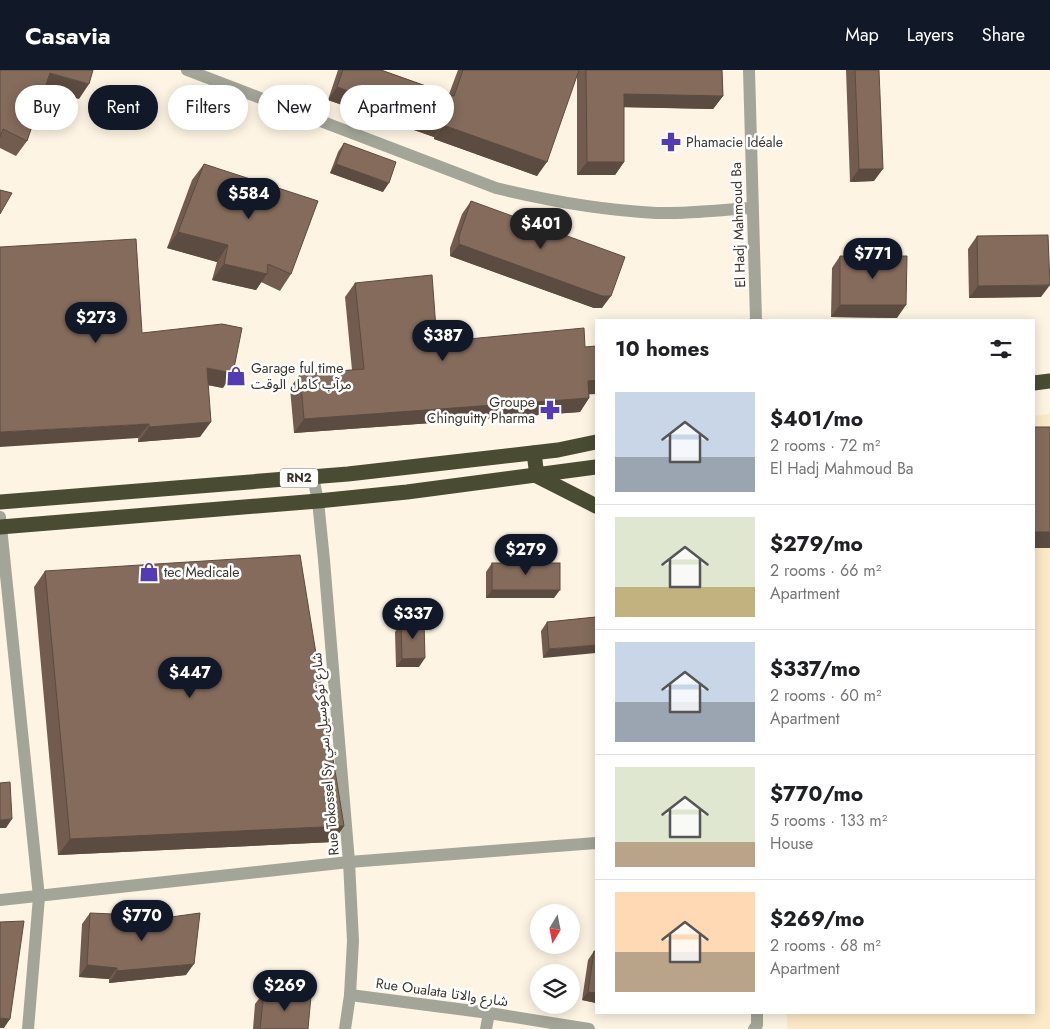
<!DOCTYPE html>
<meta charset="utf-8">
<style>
:root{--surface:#fff;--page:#f2f2f2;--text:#202124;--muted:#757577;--line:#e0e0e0;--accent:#111827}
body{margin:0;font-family:Jost,"Noto Sans Arabic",sans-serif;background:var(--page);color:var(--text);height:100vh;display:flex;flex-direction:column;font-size:19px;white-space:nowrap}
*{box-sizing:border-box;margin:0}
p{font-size:16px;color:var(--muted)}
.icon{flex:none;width:28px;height:28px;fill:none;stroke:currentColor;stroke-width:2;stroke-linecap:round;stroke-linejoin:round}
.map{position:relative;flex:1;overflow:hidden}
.details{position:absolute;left:595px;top:249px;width:440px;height:695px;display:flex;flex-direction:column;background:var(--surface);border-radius:0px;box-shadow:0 2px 12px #0003}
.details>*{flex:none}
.banner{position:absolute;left:15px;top:15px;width:475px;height:45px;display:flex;gap:10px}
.needle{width:32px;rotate:190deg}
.fabs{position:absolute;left:530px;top:834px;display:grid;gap:10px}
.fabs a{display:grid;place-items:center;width:50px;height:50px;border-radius:50%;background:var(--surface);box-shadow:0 2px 12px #0003;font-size:25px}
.price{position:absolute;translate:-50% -42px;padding:0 11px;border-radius:18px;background:var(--accent);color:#fff;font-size:16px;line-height:32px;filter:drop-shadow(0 1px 2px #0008)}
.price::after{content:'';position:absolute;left:50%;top:30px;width:15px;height:11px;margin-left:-8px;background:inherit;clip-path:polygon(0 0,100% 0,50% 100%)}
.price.on{background:#222;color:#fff}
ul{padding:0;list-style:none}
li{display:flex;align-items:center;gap:15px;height:125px;padding:0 20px}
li+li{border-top:1px solid var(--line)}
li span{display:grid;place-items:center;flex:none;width:140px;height:100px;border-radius:0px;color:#555}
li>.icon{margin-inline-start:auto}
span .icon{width:60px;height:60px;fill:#fffc;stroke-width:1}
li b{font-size:21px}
h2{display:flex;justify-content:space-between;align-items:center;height:60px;padding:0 20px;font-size:21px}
.pill{padding:0 18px;border-radius:22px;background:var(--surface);box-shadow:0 2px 12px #0003;font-size:18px;line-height:45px}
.pill.on{background:var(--accent);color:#fff}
header{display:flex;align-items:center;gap:30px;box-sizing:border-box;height:70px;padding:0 25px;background:var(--accent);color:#fff}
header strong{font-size:24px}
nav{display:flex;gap:28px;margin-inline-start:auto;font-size:18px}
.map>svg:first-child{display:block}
.built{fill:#fce9c7}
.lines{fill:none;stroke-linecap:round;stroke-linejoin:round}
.minor{stroke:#a3a598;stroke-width:12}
.highway{stroke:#494c33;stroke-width:15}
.wall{fill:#725c4f}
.shaded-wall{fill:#5c4b40}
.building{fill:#846b5c;stroke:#5c4b40}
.labels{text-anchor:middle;stroke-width:5;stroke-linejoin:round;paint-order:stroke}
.shield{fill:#fff;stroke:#75716a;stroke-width:1}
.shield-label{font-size:12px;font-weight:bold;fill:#3a342a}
.poi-label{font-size:14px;fill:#3a342a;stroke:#fff;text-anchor:start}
.street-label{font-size:14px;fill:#3a342a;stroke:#fff}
</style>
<header>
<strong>Casavia</strong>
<nav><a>Map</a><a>Layers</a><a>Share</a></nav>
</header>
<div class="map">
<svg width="1050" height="959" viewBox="0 0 1050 959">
<rect width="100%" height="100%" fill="#fdf4e4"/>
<path class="built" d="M 1050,344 L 1050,959 L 787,959 L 787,943 L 1034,942 L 1034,346 Z"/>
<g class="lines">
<g class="minor">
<path d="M 187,0 L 496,118 C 549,131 602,140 656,143 C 688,144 720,140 752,138"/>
<path d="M 749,0 L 756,250"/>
<path d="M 313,407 L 318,431 L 324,490 L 349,792 L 353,871 L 350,925 L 345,959"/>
<path d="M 0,447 L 39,827 L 28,959"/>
<path d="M 0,830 L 349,792 L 596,773"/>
<path d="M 350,925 L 489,943 L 589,959"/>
<path d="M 486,959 L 489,943"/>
<path d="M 754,959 L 757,955 L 757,942"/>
</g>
<g class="highway">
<path d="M 1034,313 L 1050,311"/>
<path d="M 534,383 L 537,406 L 596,436"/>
<path d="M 0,432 L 348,404 L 558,380 L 596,372"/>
<path d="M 0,457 L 318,431 L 407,422 L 596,397"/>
</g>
</g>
<g class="wall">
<path d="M 0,0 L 79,29 L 44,20 L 27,71 L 16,86 L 0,78 Z"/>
<path d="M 338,0 L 381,0 L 449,24 L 458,0 L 722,0 L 723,26 L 713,39 L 624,37 L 624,92 L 615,105 L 577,105 L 577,6 L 537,106 L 434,69 L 434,67 L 328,30 Z"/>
<path d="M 846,0 L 879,0 L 874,111 L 850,112 Z"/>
<path d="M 344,73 L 383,122 L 330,103 L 338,82 Z"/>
<path d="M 204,94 L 291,204 L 280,221 L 261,212 L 256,220 L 212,210 L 217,192 L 167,178 L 192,110 Z"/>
<path d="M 471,131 L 602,238 L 594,238 L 450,186 L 450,178 L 462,144 Z"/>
<path d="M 977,166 L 1041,227 L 969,228 L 968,179 Z"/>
<path d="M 840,186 L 897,248 L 831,247 L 832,198 Z"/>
<path d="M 355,213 L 437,272 L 585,277 L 596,276 L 596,324 L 589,324 L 589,328 L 580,342 L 294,363 L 290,318 L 300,304 L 352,300 L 345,227 Z"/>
<path d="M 142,263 L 223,318 L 208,315 L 200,367 L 138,372 Z"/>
<path d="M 492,493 L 554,528 L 486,528 L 486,502 Z"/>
<path d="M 45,501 L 344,756 L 333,772 L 58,785 L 34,517 Z"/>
<path d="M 596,547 L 543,588 L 541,561 L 547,552 Z"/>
<path d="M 401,553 L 419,597 L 396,597 L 395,562 Z"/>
<path d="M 90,843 L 113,855 L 186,905 L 109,913 L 109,909 L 79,907 L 82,854 Z"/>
<path d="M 594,881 L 596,933 L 582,930 L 588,890 Z"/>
<path d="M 264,922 L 308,959 L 253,959 L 255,934 Z"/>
</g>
<g class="shaded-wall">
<path d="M 50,3 L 89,14 L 79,29 L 39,18 Z"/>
<path d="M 337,17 L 443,54 L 434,67 L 328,30 Z"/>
<path d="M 624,24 L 723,26 L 713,39 L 614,37 Z"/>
<path d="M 443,55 L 547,92 L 537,106 L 434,69 Z"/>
<path d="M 587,92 L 624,92 L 615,105 L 577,105 Z"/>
<path d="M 336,94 L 389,113 L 383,122 L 330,103 Z"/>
<path d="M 859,99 L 883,99 L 874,111 L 850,112 Z"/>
<path d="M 178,162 L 228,175 L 217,192 L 167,178 Z"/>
<path d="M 459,174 L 611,226 L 602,238 L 594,238 L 450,186 Z"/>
<path d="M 224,194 L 267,204 L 256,220 L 212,210 Z"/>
<path d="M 1050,215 L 1041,227 L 969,228 L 978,216 Z"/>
<path d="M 840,235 L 906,235 L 897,248 L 831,247 Z"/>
<path d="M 207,298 L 233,303 L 223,318 L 197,313 Z"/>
<path d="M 596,310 L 596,324 L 578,325 L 588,311 Z"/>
<path d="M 589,328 L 580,342 L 294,363 L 304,349 Z"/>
<path d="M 211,352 L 200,367 L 138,372 L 149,357 Z"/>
<path d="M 149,354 L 138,368 L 0,377 L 0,362 Z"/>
<rect x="1034" y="462" width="16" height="16"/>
<path d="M 492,520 L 560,520 L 554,528 L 486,528 Z"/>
<path d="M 596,575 L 596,583 L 543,588 L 549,579 Z"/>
<path d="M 425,588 L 419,597 L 396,597 L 402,589 Z"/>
<path d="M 12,749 L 6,758 L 0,758 L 0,750 Z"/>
<path d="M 344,756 L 333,772 L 58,785 L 70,769 Z"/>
<path d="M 194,894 L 186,905 L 109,913 L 117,901 Z"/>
<path d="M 87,895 L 117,898 L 109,909 L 79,907 Z"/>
<path d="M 588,922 L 596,923 L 596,933 L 582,930 Z"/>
<path d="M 0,948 L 10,949 L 4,958 L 0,958 Z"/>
</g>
<g class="building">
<path d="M 0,0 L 93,0 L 89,14 L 50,3 L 27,71 L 3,59 L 0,67 Z"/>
<path d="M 343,0 L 381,0 L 454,26 L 463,0 L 579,0 L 547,92 L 443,55 L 443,54 L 337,17 Z"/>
<path d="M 586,0 L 722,0 L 723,26 L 624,24 L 624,92 L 587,92 Z"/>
<path d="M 855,0 L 879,0 L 883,99 L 859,99 Z"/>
<path d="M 344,73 L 396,92 L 389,113 L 336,94 Z"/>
<path d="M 204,94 L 318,131 L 291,204 L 268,194 L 267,204 L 224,194 L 228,175 L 178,162 Z"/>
<path d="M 0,120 L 12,123 L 0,144 Z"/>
<path d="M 471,131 L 625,187 L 611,226 L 602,226 L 459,174 L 459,166 Z"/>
<path d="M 1048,165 L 1050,215 L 978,216 L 977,166 Z"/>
<path d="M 136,169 L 142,263 L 222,254 L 242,258 L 233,303 L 207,298 L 211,352 L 149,357 L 149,354 L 0,362 L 0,177 Z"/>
<path d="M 840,186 L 907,186 L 906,235 L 840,235 Z"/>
<path d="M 432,205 L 437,272 L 584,258 L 585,277 L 596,276 L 596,310 L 588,311 L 589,328 L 304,349 L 300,304 L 364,299 L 355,213 Z"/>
<rect x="1034" y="357" width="16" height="105"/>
<path d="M 300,485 L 344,756 L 70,769 L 45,501 Z"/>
<rect x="492" y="493" width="68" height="27"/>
<path d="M 596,547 L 596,575 L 549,579 L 547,552 Z"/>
<path d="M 424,552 L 425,588 L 402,589 L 401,553 Z"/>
<path d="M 10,712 L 12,749 L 0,750 L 0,713 Z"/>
<path d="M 90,843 L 113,844 L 113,855 L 200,843 L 194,894 L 117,901 L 117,898 L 87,895 Z"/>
<path d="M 24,851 L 10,949 L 0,948 L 0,852 Z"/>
<path d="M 594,881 L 596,881 L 596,923 L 588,922 Z"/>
<path d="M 264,922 L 311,926 L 308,959 L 260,959 Z"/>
</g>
<defs>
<symbol id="pharmacy-bare" viewBox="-9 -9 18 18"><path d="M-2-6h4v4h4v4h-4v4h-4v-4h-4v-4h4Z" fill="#553bb3" stroke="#fff" stroke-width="2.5" paint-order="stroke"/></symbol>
<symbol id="shop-bare" viewBox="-9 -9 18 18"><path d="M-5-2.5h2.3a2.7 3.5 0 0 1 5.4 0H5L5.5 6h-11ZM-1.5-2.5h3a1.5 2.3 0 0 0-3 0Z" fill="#553bb3" stroke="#fff" stroke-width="2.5" paint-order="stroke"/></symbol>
</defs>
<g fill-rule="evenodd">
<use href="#pharmacy-bare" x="657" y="58" width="28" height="28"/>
<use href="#shop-bare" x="222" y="292" width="28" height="28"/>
<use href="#pharmacy-bare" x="536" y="326" width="28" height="28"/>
<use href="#shop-bare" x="135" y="488" width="28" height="28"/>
</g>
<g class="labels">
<rect class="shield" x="280" y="398.5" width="38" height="19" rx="4"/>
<g class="shield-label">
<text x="299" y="412">RN2</text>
</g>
<g class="poi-label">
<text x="686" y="77">Phamacie Idéale</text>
<text x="251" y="303">Garage ful time<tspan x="251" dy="16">مرآب كامل الوقت</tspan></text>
<text x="535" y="337" text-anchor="end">Groupe<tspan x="535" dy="16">Chinguitty Pharma</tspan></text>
<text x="164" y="507">tec Medicale</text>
</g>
<g class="street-label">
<text transform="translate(738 155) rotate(-92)" y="5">El Hadj Mahmoud Ba</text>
<text transform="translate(325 684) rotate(-95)" y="5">Rue Tokossel Sy شارع توكوسيل سي</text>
<text transform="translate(442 922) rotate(8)" y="5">Rue Oualata شارع والاتا</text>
</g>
</g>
</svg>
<div class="fabs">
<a><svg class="needle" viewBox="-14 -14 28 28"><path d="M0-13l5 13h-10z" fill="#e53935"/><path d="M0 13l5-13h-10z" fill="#757577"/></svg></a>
<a><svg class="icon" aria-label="layers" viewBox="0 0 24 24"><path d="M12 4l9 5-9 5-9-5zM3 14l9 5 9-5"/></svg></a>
</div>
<b class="price" style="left:249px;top:150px">$584</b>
<b class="price on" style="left:541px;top:180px">$401</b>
<b class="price" style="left:873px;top:210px">$771</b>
<b class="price" style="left:96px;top:274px">$273</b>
<b class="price" style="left:443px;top:292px">$387</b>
<b class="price" style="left:526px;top:506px">$279</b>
<b class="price" style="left:413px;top:570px">$337</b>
<b class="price" style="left:190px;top:629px">$447</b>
<b class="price" style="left:142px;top:872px">$770</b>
<b class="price" style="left:285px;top:942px">$269</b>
<div class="banner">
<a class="pill">Buy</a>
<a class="pill on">Rent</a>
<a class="pill">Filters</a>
<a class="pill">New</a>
<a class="pill">Apartment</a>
</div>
<section class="details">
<h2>10 homes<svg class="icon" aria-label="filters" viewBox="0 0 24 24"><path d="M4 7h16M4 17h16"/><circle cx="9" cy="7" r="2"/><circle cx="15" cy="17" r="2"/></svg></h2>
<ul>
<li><span style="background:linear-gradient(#c9d6e8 65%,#9aa5b1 0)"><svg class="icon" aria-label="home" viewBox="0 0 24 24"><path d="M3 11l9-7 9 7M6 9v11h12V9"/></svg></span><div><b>$401/mo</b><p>2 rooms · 72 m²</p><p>El Hadj Mahmoud Ba</p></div></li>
<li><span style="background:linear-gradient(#dfe7d0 70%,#c2b280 0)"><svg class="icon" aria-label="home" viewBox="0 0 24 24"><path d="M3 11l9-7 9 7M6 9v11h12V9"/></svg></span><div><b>$279/mo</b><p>2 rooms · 66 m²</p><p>Apartment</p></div></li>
<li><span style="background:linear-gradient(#c9d6e8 60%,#9aa5b1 0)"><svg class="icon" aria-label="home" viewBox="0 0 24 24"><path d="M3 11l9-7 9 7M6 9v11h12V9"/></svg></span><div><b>$337/mo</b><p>2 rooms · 60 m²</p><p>Apartment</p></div></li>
<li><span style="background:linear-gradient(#dfe7d0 75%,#b9a48a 0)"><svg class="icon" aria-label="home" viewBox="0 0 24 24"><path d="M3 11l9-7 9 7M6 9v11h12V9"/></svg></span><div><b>$770/mo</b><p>5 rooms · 133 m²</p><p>House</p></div></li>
<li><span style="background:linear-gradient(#ffd9b3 60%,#b9a48a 0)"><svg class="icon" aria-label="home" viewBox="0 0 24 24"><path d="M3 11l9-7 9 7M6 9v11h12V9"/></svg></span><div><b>$269/mo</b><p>2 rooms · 68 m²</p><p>Apartment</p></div></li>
</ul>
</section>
</div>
